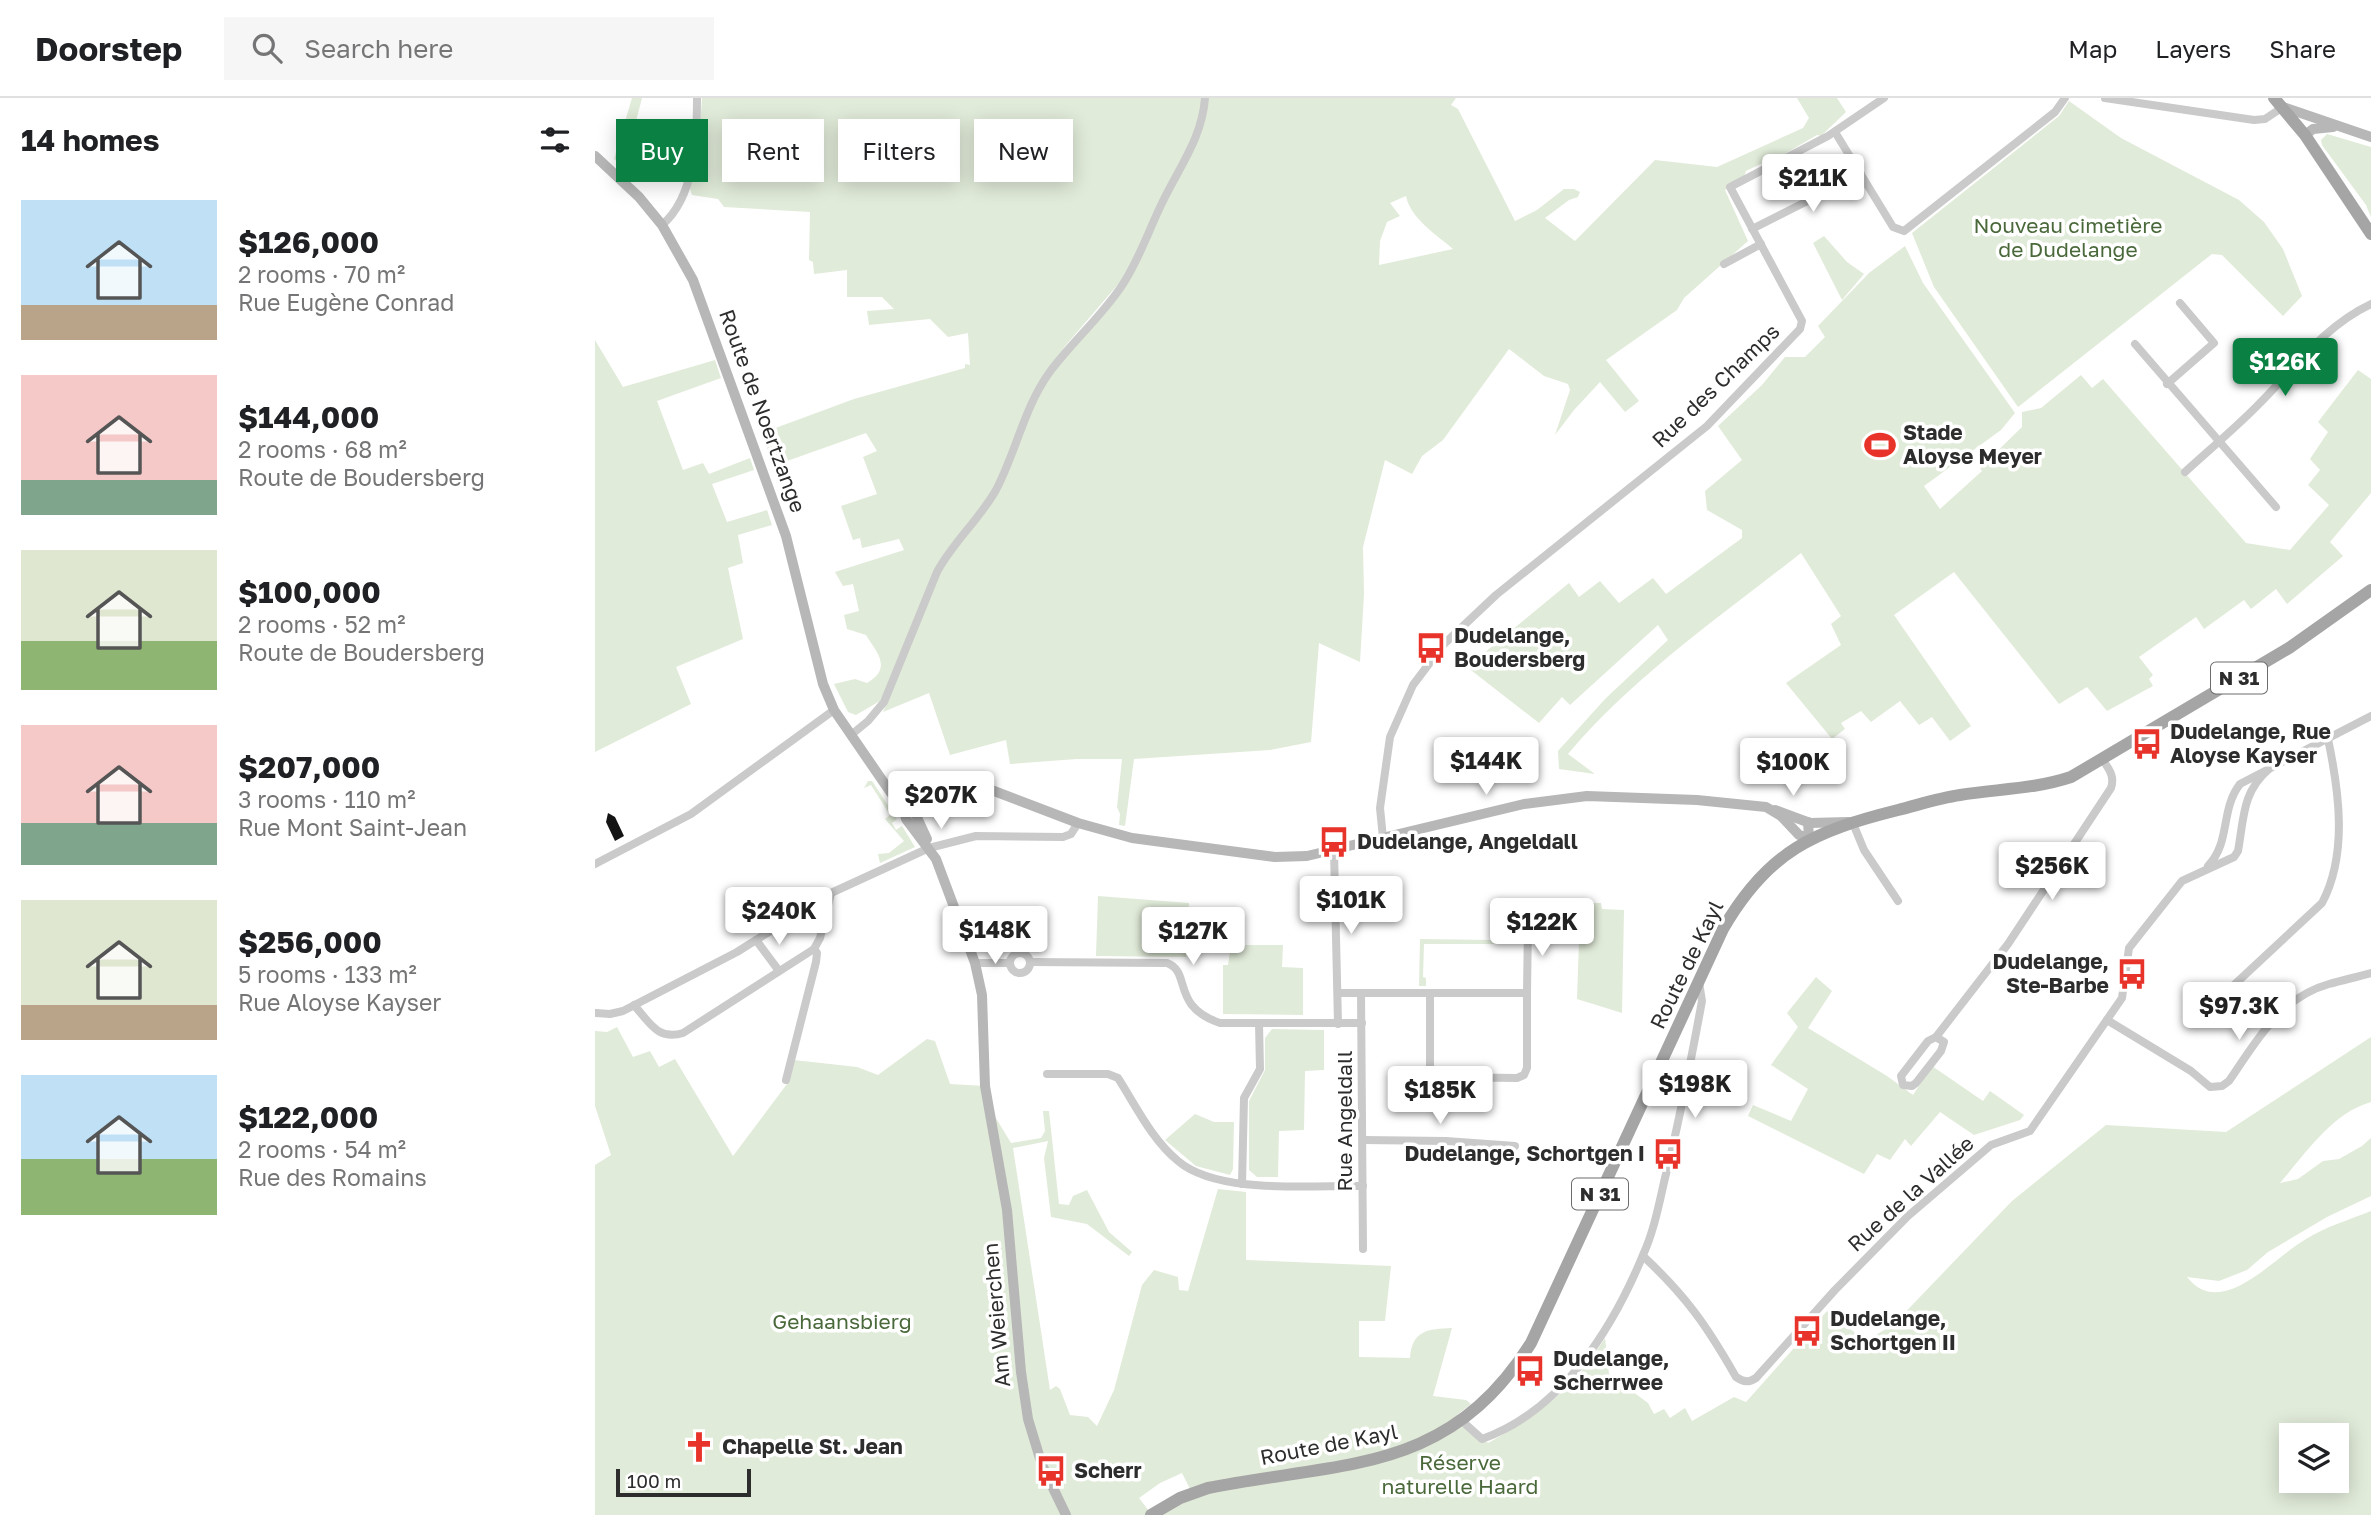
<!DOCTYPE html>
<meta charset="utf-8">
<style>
:root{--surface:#fff;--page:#f6f6f6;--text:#202124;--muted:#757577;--line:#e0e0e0;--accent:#0b8043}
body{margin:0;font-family:"Golos Text",sans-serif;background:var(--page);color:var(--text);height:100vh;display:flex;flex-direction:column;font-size:26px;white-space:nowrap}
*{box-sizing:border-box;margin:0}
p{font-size:23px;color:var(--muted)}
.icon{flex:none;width:38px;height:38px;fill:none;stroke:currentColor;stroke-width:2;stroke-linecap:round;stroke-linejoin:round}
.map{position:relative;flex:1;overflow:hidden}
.panel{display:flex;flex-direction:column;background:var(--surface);width:595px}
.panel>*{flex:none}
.guide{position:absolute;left:21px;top:21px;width:665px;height:63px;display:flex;gap:14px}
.buttons{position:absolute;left:1684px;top:1325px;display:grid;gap:14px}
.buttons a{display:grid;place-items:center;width:70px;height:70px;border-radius:0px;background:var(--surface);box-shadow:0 4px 18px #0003;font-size:35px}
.scale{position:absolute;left:21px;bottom:18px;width:135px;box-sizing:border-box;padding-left:7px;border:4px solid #2d2d2d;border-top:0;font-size:19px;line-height:24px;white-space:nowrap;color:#2d2d2d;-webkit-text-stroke:5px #fff;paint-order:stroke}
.price{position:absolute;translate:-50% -60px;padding:0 16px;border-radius:7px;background:#fff;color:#222;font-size:23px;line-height:46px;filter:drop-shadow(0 2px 4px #0008)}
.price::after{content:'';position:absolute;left:50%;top:42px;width:21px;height:16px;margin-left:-10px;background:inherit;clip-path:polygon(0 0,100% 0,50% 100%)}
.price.current{background:var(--accent);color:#fff}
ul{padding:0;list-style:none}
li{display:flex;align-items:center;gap:21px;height:175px;padding:0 21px}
li span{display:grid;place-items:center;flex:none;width:196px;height:140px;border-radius:0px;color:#555}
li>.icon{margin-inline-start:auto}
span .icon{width:84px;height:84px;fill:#fffc;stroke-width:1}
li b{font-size:30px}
h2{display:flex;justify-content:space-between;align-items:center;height:84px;padding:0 21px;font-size:30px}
.pill{padding:0 24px;border-radius:0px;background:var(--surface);box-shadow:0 4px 18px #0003;font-size:24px;line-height:63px}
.pill.current{background:var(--accent);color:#fff}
header{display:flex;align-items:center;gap:42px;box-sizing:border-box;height:98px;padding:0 35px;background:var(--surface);border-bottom:2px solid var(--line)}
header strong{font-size:33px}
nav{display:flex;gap:38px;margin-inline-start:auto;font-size:24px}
.search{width:490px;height:63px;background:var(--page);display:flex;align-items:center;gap:18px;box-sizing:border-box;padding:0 24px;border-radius:0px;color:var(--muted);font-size:26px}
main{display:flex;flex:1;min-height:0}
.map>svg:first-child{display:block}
.green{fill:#e1ebd9;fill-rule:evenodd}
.building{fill:#141414}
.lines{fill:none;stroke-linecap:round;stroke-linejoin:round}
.street{stroke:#cacaca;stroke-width:8}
.secondary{stroke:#b7b7b7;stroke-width:10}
.primary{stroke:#a5a5a5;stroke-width:12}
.labels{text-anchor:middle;stroke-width:7;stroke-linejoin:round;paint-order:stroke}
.shield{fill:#fff;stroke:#6c6c6c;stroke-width:2}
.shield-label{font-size:19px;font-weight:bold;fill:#2d2d2d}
.park-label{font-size:21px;fill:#4a693a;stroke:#fff}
.street-label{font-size:21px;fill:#2d2d2d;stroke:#fff}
.poi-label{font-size:21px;font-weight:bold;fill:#2d2d2d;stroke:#fff;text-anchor:start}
</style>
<header>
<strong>Doorstep</strong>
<div class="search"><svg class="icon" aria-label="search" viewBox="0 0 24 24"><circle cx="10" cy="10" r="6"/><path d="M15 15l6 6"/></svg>Search here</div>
<nav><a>Map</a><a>Layers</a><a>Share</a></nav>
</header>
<main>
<section class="panel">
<h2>14 homes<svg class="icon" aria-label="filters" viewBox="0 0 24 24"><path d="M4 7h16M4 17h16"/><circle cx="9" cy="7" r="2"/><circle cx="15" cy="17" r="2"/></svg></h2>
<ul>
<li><span style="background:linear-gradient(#bfe0f5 75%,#b9a48a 0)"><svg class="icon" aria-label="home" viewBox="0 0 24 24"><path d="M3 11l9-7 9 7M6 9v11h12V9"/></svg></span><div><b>$126,000</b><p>2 rooms · 70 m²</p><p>Rue Eugène Conrad</p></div></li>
<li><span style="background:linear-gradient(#f6c9c9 75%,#7fa58c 0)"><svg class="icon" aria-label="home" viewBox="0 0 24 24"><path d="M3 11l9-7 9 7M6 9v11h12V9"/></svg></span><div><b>$144,000</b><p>2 rooms · 68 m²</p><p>Route de Boudersberg</p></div></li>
<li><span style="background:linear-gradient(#dfe7d0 65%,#8fb573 0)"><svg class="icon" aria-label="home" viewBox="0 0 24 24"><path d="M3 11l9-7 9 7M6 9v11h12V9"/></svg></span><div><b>$100,000</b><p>2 rooms · 52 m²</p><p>Route de Boudersberg</p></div></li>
<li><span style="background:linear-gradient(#f6c9c9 70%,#7fa58c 0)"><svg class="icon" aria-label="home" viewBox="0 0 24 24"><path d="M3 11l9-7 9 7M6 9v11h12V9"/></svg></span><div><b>$207,000</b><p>3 rooms · 110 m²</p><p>Rue Mont Saint-Jean</p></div></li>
<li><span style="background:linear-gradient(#dfe7d0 75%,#b9a48a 0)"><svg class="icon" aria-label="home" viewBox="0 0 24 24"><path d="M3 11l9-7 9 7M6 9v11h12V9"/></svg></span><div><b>$256,000</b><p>5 rooms · 133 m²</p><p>Rue Aloyse Kayser</p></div></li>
<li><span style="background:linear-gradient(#bfe0f5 60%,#8fb573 0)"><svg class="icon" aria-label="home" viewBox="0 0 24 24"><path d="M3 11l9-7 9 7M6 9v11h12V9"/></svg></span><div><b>$122,000</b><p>2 rooms · 54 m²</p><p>Rue des Romains</p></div></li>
</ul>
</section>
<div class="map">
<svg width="1776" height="1417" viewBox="0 0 1776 1417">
<rect width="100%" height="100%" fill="#fff"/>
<g class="green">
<path d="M 37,0 L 47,0 L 30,65 L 27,67 L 19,61 Z"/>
<path d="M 107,0 L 861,0 L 856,7 L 863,11 L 920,123 L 942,112 L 969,91 L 979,91 L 985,94 L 983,99 L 974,102 L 950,120 L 980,143 L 1060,62 L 1122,69 L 1208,30 L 1214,20 L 1202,0 L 1242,0 L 1251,14 L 1226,38 L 1222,37 L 1181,61 L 1178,60 L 1151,73 L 1148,82 L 1130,92 L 1153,143 L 1089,200 L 1082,212 L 1011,262 L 1044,303 L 1030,314 L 1005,284 L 979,312 L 960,337 L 975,292 L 973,286 L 949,278 L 914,251 L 848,342 L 827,358 L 817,376 L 790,362 L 768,449 L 769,496 L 765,564 L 724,545 L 716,644 L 675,652 L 539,661 L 530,728 L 524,727 L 525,716 L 522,709 L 527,661 L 482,661 L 415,666 L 411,642 L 355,657 L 334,595 L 288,614 L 334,498 L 285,603 L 261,617 L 253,614 L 239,586 L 260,581 L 272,585 C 297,570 283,556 271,537 L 252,531 L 249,517 L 264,513 L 258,486 L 248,488 L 240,474 L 309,452 L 304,441 L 267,450 L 265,440 L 258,442 L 246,408 L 282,396 L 268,359 L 282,353 L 271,335 L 178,368 L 167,335 L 259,301 L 370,270 L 370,266 L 375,267 L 373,235 L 353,239 L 335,221 L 274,227 L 272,213 L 299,211 L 287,199 L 252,199 L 252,172 L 219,176 L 218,164 L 214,162 L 215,114 L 129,109 L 123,101 L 97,97 L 95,91 L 104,46 ZM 811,98 C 815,120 842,137 858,151 L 784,167 L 785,143 L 792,124 L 805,118 L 795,105 ZM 537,170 C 528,203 499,223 478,248 C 460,268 448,290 435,313 L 448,279 L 471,247 Z"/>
<path d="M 1474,3 L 1526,40 L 1644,102 L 1669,124 L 1688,151 L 1707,198 L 1688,218 L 1627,157 L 1617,156 L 1423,309 L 1339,189 L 1317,135 L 1464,18 Z"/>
<path d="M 1732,36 L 1776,49 L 1776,119 L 1771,107 L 1727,47 L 1726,42 Z"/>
<path d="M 1229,138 L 1252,164 L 1269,176 L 1247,202 L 1218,145 Z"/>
<path d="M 1310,148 L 1328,185 L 1420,315 L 1406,332 L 1329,388 L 1345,411 L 1387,373 L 1385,370 L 1427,329 L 1427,314 L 1446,310 L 1486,277 L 1497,290 L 1508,281 L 1651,445 L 1695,452 L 1734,407 L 1713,387 L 1725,372 L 1715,361 L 1733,334 L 1723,324 L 1763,272 L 1776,281 L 1776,395 L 1735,444 L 1748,458 L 1692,506 L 1681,491 L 1656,511 L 1649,502 L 1609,531 L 1601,519 L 1544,559 L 1558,577 L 1554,581 L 1558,588 L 1512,613 L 1492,589 L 1464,606 L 1359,474 L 1299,517 L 1376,628 L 1355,643 L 1337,619 L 1324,627 L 1305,603 L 1276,624 L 1266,613 L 1246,625 L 1250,631 L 1237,641 L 1191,585 L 1246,547 L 1236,526 L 1246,518 L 1206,455 C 1126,518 1039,578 973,656 L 1000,676 L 964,671 L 963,653 L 1011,600 L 1073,542 L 1063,527 L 975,607 L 967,599 L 944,625 L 872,569 L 974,485 L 984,499 L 1005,483 L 1024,505 L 1058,480 L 1071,496 L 1147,440 L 1147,432 L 1112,412 L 1110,393 L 1147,362 L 1123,328 L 1167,287 L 1190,259 L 1210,259 L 1230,239 L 1223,228 L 1274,175 Z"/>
<path d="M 0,242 L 28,289 L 120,262 L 126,280 L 62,303 L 88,372 L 108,365 L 114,376 L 155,360 L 159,372 L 117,386 L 132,424 L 172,412 L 177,427 L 143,437 L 148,465 L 133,470 L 148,541 L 81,569 L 96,606 L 0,654 Z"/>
<path d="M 273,683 L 277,683 L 302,721 L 297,725 L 301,732 L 307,728 L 320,749 L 285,765 L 283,756 L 294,755 L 309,743 L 290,721 L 295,717 L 276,687 L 269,690 Z"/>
<path d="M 503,798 L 594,805 L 591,859 L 501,858 Z"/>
<path d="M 947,805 L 1006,805 L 1007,811 L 1029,812 L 1027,915 L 982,901 L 984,843 L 940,842 L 947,825 Z"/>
<path d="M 899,812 L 904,812 L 904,820 L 920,821 L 919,827 L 929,840 L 929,846 L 829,846 L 828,879 L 831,880 L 831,888 L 824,888 L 825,841 L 897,842 Z"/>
<path d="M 636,847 L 688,847 L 687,869 L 708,870 L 708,917 L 628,916 L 628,867 L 633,867 Z"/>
<path d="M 1221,879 L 1237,893 L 1213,930 L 1292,978 L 1318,997 L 1337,968 L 1388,1003 L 1395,993 L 1429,1017 L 1425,1022 L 1379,1037 L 1345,1014 L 1316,1048 L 1310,1041 L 1295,1062 L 1282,1056 L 1269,1076 L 1153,1018 L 1158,1007 L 1196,1023 L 1213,991 L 1176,967 L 1203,929 L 1192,915 Z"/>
<path d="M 22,929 L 38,959 L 55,953 L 64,969 L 80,961 L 138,1058 L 192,986 L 199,962 L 262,969 L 283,977 L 332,941 L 340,943 L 355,986 L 390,988 L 393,1007 L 416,1045 L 446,1040 L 450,1033 L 448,1013 L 454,1013 L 464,1106 L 474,1107 L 478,1098 L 492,1092 L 514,1134 L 537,1154 L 534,1158 L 492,1126 L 456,1119 L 449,1060 L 453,1043 L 418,1050 L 455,1292 L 461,1288 L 465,1291 L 475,1317 L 493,1319 L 502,1328 L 519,1292 L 547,1187 L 559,1172 L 583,1179 L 584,1192 L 593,1193 L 623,1091 L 651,1094 L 651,1162 L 796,1168 L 790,1223 L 764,1223 L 764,1259 L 815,1260 C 817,1232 833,1231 857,1230 L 838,1298 L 871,1302 L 876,1306 L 862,1317 L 893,1345 C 947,1315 976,1293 1010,1240 L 1014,1276 L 1053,1305 L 1059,1316 L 1069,1311 L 1075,1320 L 1090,1310 L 1097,1323 L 1139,1299 L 1151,1304 L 1232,1213 L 1271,1243 L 1299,1226 L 1417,1103 L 1511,1027 L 1631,1034 L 1776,939 L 1776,1004 C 1737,1015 1711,1055 1685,1085 L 1703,1081 L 1728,1063 L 1744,1061 L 1767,1048 L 1776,1040 L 1776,1098 L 1732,1119 L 1673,1154 L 1652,1172 L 1624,1183 L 1592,1179 C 1626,1223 1678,1160 1711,1141 C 1732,1128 1754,1122 1776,1113 L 1776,1417 L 0,1417 L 0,1067 L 16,1057 L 0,1008 L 0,933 L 12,934 ZM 1696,1337 L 1741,1337 L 1741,1382 L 1696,1382 ZM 587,1375 L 597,1395 L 557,1417 L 544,1400 L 565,1385 Z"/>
<path d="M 677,931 L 729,932 L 729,972 L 710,973 L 709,1032 L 684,1033 L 683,1079 L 662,1079 L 654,1072 L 654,1003 L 670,972 L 670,940 Z"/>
<path d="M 600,1016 L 619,1024 L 639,1024 L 638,1071 L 635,1077 L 601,1068 L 570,1042 Z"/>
</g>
<path class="building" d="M 13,715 L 20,719 L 29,738 L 20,743 L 11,724 Z"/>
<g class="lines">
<g class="street">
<path d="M 1510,0 L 1659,22 L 1670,21 L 1688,9"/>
<path d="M 1240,34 L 1298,129 L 1309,133 L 1460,14 L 1470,0"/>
<path d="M 67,127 C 100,99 102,41 102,0"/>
<path d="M 1157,131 L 1266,76"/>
<path d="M 1129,166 L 1166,146"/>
<path d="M 1540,246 L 1681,409"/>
<path d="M 1572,286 L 1619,245 L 1585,205"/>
<path d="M 1590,374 C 1613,353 1638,332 1661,309 C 1699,272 1727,229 1776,206"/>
<path d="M 256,637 L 273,623 L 289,604 L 342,474 C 358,444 384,422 401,392 C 421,354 429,310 454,275 C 476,245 505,220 526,189 C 544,163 554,131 568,103 C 585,68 607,40 610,0"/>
<path d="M 1257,723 L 1269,752 L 1303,803"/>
<path d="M 788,740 L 785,710 L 795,639 L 818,587 L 849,546 L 901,497 L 1112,328 L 1205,231 L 1207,223 L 1135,89 L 1233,38 L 1289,0"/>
<path d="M 739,752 L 743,926"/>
<path d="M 0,766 L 96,716 L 239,612"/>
<path d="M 1613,768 C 1636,744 1625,712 1645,686 L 1776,618"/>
<path d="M 161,842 L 184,873"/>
<circle cx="425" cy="865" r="10"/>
<path d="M 435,864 L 572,865 C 597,874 575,908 625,925 L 767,925"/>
<path d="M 380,865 L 414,865"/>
<path d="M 744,895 L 932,895 L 932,970 L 929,977 L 922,980 L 845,979 L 838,975 L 835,968 L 835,895"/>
<path d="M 766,895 L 768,1151"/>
<path d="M 932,895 L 933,824"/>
<path d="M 39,907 C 54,924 63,943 88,935 L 219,851"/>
<path d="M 1619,914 L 1624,901 L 1727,805 C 1753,756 1744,693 1733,641"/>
<path d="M 1,915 L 15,916 L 28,913 L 142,854 L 236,795 L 334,750 L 381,738 L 468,739 L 476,736 L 483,725"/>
<path d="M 1512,922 L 1596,973 L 1615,989 L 1627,988 L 1634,983 C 1661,944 1684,900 1734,886 C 1748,882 1762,879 1776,875"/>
<path d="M 1341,939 L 1413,846 L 1516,690 C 1520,678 1514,671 1507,661"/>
<path d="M 1341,939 L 1349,944 L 1346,953 L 1321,985 L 1317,988 L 1308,987 L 1306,978 L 1333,943 Z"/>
<path d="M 452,976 L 513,976 L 523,980 C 541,1008 557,1042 583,1063 C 623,1097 717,1087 768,1088"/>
<path d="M 191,982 L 221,864 L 222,855 L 219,851 L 225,840 L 236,795"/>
<path d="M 768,1042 L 851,1043 L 920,1048"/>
<path d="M 647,1086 L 649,1000 L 665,971 L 664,925"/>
<path d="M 1048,1158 C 1091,1198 1112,1228 1141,1279 C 1149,1284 1153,1285 1161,1280 L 1240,1192 L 1313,1118 L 1396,1047 L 1435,1033 L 1527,900 L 1534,850 L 1587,783 L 1639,759 L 1643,753 C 1649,720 1647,694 1674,671"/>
<path d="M 867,1323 L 887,1341 C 966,1313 1017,1232 1048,1157 C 1059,1133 1064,1106 1070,1080 C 1085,1022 1096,962 1107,903 L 1104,884"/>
</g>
<g class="secondary">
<path d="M 1688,9 L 1776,39"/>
<path d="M 1710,37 L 1718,31 L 1738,29"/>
<path d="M 0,58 L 44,99 L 67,127 L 98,182 L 191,438 L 228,586 L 239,612 L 296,695 L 307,703 L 311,721 L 341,761 L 380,865 L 387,897 L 390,988 L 412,1112 L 426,1274 L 433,1321 L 447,1367 L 471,1417"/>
<path d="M 314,702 L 332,741"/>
<path d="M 307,703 L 357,689 L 386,688 L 483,725 L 537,740 L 680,759 L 712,758 L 929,706 L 992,698 L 1102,702 L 1171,709 L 1186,718 L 1204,737 L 1214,740 L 1213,724"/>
<path d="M 1180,712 L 1215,725 L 1253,724"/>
</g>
<g class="primary">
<path d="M 1679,0 L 1710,37 L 1776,136"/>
<path d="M 556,1417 L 585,1400 L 613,1390 C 748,1363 853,1377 936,1245 L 1128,831 C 1173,753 1219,733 1303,712 C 1323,707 1344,700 1365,697 C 1403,691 1440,691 1476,679 L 1694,550 L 1776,492"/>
</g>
</g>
<defs>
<symbol id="stadium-bare" viewBox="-9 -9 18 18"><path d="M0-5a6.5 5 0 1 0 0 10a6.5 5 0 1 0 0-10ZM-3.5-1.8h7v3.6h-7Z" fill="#e8332a" stroke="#fff" stroke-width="2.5" paint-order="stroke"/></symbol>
<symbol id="bus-bare" viewBox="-9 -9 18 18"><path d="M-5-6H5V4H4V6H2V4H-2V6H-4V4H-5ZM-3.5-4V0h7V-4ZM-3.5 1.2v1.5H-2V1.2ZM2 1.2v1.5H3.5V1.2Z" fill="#e8332a" stroke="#fff" stroke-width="2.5" paint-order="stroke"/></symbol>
<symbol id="church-bare" viewBox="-9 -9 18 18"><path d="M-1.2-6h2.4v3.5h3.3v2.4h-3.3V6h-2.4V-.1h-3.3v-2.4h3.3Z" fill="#e8332a" stroke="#fff" stroke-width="2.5" paint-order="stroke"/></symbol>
</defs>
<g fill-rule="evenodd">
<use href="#stadium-bare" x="1263" y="325" width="44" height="44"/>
<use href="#bus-bare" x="814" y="528" width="44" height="44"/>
<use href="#bus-bare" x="1530" y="624" width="44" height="44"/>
<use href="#bus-bare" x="717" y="722" width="44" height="44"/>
<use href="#bus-bare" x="1515" y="854" width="44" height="44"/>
<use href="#bus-bare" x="1051" y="1034" width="44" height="44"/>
<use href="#bus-bare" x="1190" y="1211" width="44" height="44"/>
<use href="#bus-bare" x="913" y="1251" width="44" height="44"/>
<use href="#church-bare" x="82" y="1327" width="44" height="44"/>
<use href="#bus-bare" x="434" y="1351" width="44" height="44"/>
</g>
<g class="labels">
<g class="shield">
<rect x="1616" y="564.5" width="56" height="31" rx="5"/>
<rect x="977" y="1080.5" width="56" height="31" rx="5"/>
</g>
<g class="shield-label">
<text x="1644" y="587">N 31</text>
<text x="1005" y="1103">N 31</text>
</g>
<g class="park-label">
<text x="1473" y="135">Nouveau cimetière<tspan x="1473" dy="24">de Dudelange</tspan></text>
<text x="247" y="1231">Gehaansbierg</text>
<text x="865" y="1372">Réserve<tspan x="865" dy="24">naturelle Haard</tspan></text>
</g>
<g class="street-label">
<text transform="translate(1121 288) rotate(-44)" y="7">Rue des Champs</text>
<text transform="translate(167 313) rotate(70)" y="7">Route de Noertzange</text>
<text transform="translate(1092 867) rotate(-64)" y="7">Route de Kayl</text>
<text transform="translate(750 1023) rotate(-90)" y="7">Rue Angeldall</text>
<text transform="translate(1316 1096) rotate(-42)" y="7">Rue de la Vallée</text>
<text transform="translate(402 1217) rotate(-95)" y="7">Am Weierchen</text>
<text transform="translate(734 1347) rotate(-11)" y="7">Route de Kayl</text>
</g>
<g class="poi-label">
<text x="1308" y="342">Stade<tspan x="1308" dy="24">Aloyse Meyer</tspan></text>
<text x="859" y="545">Dudelange,<tspan x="859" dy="24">Boudersberg</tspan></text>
<text x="1575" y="641">Dudelange, Rue<tspan x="1575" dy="24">Aloyse Kayser</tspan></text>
<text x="762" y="751">Dudelange, Angeldall</text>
<text x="1514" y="871" text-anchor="end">Dudelange,<tspan x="1514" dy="24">Ste-Barbe</tspan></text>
<text x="1050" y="1063" text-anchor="end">Dudelange, Schortgen I</text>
<text x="1235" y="1228">Dudelange,<tspan x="1235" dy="24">Schortgen II</tspan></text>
<text x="958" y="1268">Dudelange,<tspan x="958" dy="24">Scherrwee</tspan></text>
<text x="127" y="1356">Chapelle St. Jean</text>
<text x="479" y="1380">Scherr</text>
</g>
</g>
</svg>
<div class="buttons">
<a><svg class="icon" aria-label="layers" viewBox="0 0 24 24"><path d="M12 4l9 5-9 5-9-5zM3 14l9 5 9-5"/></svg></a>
</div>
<div class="scale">100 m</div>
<b class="price" style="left:1218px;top:116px">$211K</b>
<b class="price current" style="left:1690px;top:300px">$126K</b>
<b class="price" style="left:891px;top:699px">$144K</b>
<b class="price" style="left:1198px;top:700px">$100K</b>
<b class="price" style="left:346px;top:733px">$207K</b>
<b class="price" style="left:1457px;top:804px">$256K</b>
<b class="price" style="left:756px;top:838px">$101K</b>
<b class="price" style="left:184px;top:849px">$240K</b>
<b class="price" style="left:947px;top:860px">$122K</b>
<b class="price" style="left:400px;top:868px">$148K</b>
<b class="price" style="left:598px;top:869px">$127K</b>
<b class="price" style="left:1644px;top:944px">$97.3K</b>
<b class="price" style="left:1100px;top:1022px">$198K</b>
<b class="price" style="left:845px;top:1028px">$185K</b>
<div class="guide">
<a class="pill current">Buy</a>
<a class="pill">Rent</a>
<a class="pill">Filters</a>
<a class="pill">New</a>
</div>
</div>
</main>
